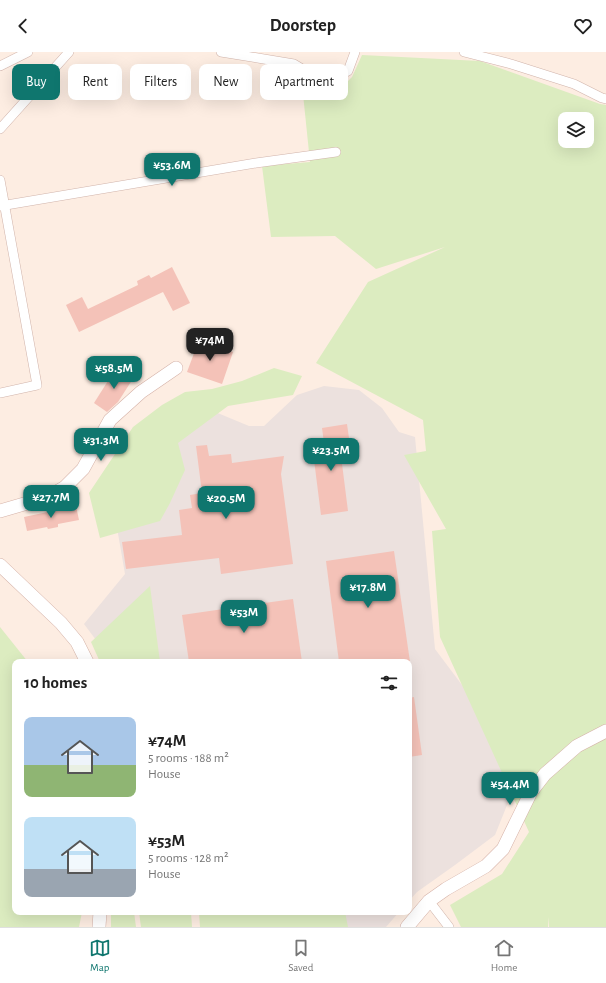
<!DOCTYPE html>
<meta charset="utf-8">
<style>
:root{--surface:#fff;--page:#f2f2f2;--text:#222;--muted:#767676;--line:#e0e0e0;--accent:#0f766e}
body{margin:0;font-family:"Alegreya Sans",sans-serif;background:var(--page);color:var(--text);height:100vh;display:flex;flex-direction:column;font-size:15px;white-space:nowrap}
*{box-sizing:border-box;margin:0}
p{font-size:13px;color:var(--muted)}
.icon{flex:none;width:22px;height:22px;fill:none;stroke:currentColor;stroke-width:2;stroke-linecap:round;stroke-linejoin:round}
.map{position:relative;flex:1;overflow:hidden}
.details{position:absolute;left:12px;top:607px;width:400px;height:256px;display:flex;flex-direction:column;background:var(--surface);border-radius:8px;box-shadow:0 4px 16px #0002}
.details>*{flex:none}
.guide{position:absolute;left:12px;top:12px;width:400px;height:36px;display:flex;gap:8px}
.buttons{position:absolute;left:558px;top:60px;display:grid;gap:8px}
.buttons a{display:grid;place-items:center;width:36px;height:36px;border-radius:8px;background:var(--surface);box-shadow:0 4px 16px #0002;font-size:20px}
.price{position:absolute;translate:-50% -34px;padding:0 9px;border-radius:8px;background:var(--accent);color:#fff;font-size:13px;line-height:26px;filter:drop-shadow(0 1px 2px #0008)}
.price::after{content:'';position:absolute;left:50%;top:24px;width:12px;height:9px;margin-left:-6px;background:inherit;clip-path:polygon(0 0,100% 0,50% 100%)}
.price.selected{background:#222;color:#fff}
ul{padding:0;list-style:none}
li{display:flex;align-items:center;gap:12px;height:100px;padding:0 12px}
li span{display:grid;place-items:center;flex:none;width:112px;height:80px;border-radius:8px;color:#555}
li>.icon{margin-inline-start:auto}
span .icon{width:48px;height:48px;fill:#fffc;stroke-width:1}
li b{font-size:17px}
h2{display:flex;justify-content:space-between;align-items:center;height:48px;padding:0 12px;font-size:17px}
.tag{padding:0 14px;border-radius:8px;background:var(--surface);box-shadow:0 4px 16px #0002;font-size:14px;line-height:36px}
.tag.selected{background:var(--accent);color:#fff}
header{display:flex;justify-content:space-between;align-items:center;height:52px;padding:0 12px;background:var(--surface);font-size:18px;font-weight:700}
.dock{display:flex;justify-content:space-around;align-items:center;height:56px;border-top:1px solid var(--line);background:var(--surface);font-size:11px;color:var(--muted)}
.dock a{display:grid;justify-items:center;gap:2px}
.dock .selected{color:var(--accent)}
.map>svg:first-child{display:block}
.industrial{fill:#ece1de}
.green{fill:#dcecc0;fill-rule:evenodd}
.building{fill:#f4c2b8}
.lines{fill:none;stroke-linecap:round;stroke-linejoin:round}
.street-casing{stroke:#d1b4ab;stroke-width:10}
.secondary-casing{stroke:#d5b2a8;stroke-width:14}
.street{stroke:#fff;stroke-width:9}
.secondary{stroke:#fff;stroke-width:13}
</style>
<header><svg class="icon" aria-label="back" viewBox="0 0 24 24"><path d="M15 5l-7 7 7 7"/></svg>Doorstep<svg class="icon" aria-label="heart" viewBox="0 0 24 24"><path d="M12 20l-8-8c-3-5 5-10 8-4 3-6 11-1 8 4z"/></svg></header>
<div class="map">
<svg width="606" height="875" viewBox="0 0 606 875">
<rect width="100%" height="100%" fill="#fdede2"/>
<g class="industrial">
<path d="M 324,334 L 359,338 L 382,356 L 399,380 L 415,385 L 435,597 L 474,649 L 522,716 L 495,783 L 455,813 L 417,840 L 409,849 L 409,610 L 106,610 L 96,588 L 84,572 L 125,522 L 116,470 L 169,365 L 208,357 L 249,374 L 264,374 L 297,343 Z"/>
<path d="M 237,860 L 399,860 L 386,875 L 248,875 Z"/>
</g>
<g class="green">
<path d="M 362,3 L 480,9 L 600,52 L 606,53 L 606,875 L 549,875 L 548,865 L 548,875 L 461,875 L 450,853 L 502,822 L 529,780 L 440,585 L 432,479 L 446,477 L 404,403 L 426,399 L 423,368 L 316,311 L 368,230 L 445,195 L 376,217 L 335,184 L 271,185 L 262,114 L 310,110 L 303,42 L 347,30 L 352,25 ZM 565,67 L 587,67 L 587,89 L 565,89 Z"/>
<path d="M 274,316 L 302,324 L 293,343 L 228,354 L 178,391 L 185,418 L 170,451 L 160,469 L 100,486 L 89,441 L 133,375 L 162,353 L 185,340 L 212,337 L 242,329 Z"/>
<path d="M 150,534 L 160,610 L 100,610 L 91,590 Z"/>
<path d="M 0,575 L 28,610 L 15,610 L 15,860 L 82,860 L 79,875 L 0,875 Z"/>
<path d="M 111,860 L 134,860 L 136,875 L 111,875 Z"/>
<path d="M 139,860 L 191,860 L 192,875 L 141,875 Z"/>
<path d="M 199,860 L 345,860 L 348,875 L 200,875 Z"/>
</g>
<g class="building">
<path d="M 172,215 L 190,251 L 173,259 L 163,240 L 79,280 L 66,253 L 82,245 L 88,257 L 138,233 L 137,229 L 149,223 L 151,226 Z"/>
<path d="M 199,288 L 233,300 L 222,332 L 187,320 Z"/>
<path d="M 129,319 L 134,325 L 118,350 L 107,360 L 94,351 L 113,321 Z"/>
<path d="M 347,372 L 349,386 L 339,388 L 348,459 L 321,463 L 313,400 L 325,398 L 322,376 Z"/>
<path d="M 207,393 L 209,404 L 231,402 L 232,411 L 284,404 L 281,422 L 293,512 L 221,522 L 219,506 L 126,517 L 122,490 L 182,483 L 179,458 L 192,456 L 190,443 L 202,441 L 196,394 Z"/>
<path d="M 76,454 L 79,468 L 58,472 L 58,475 L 48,477 L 47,475 L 27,479 L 24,465 Z"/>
<path d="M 394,499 L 410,610 L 339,610 L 326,509 Z"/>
<path d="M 293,547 L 302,610 L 189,610 L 182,563 Z"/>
<path d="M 414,645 L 422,703 L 409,705 L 409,646 Z"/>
</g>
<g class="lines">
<defs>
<g id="street">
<path d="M 221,0 L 294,12 L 304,18 L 338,24 L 348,19 L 355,0"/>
<path d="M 464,0 L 511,12 L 574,32 L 602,46 L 606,47"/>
<path d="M 0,14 L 28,0"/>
<path d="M 0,77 L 69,0"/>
<path d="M 0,128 L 37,333 L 0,341"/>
<path d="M 0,154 L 256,111 L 336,100"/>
<path d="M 429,849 L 449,875"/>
</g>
<g id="secondary">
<path d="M 0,459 L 48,445 L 65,435 L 83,417 L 110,368 L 141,340 L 176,316"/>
<path d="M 0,513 L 61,571 L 77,590 L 87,610"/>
<path d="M 99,875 L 100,860"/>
<path d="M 407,875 L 429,849 L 446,837 L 486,814 L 503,797 L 531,740 L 545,722 L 577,694 L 606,679"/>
</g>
</defs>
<use href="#street" class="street-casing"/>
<use href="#secondary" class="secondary-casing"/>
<use href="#street" class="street"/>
<use href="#secondary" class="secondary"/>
</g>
</svg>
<div class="buttons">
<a><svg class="icon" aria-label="layers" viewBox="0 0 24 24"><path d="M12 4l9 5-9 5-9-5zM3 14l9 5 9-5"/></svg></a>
</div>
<b class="price" style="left:172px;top:135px">¥53.6M</b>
<b class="price selected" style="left:210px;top:310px">¥74M</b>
<b class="price" style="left:114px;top:338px">¥58.5M</b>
<b class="price" style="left:101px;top:410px">¥31.3M</b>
<b class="price" style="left:331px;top:420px">¥23.5M</b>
<b class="price" style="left:51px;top:467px">¥27.7M</b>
<b class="price" style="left:226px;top:468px">¥20.5M</b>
<b class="price" style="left:368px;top:557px">¥17.8M</b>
<b class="price" style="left:244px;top:582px">¥53M</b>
<b class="price" style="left:510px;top:754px">¥54.4M</b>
<div class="guide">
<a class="tag selected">Buy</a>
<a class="tag">Rent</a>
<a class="tag">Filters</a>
<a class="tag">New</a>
<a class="tag">Apartment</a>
</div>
<section class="details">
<h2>10 homes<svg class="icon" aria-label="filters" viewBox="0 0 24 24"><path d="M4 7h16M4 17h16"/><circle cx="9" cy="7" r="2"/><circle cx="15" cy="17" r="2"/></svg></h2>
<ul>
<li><span style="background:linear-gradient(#a9c7e8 60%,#8fb573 0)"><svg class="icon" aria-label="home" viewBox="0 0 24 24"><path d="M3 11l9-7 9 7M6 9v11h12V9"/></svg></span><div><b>¥74M</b><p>5 rooms · 188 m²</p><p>House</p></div></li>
<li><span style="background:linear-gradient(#bfe0f5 65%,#9aa5b1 0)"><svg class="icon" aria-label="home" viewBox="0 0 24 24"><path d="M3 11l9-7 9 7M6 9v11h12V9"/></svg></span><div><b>¥53M</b><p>5 rooms · 128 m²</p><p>House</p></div></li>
</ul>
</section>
</div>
<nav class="dock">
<a class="selected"><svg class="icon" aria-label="map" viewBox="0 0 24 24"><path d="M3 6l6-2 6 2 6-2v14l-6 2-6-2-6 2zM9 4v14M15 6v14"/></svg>Map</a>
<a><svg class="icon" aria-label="saved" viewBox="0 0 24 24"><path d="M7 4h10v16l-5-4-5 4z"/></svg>Saved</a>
<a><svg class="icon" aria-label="home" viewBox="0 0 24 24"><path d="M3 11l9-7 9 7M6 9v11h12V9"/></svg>Home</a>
</nav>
